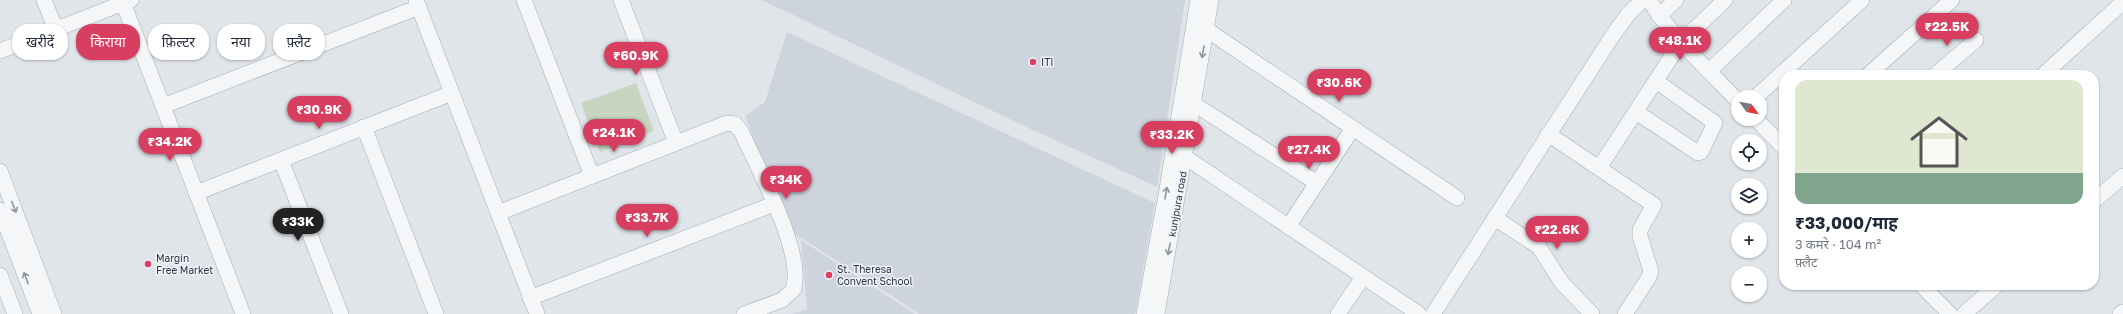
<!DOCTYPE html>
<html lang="hi">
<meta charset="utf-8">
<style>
:root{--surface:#fff;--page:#f2f2f3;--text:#1f2937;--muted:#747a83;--accent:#d73e60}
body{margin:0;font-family:"Golos Text","Noto Sans Devanagari",sans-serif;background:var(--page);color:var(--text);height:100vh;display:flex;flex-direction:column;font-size:15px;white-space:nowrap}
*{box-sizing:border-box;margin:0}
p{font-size:13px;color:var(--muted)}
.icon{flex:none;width:22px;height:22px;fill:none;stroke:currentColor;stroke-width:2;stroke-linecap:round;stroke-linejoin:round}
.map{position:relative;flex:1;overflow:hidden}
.panel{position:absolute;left:1779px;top:70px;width:320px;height:220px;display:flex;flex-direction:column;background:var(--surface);border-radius:16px;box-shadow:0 1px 3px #0004}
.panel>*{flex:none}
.top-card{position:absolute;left:12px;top:24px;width:380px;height:36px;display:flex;gap:8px}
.needle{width:26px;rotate:123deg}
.tools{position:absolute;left:1731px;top:90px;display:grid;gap:8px}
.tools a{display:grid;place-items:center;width:36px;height:36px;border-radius:50%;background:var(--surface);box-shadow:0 1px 3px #0004;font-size:20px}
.price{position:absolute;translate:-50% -34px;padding:0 9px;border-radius:14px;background:var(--accent);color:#fff;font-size:13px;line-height:26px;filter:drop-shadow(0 1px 2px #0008)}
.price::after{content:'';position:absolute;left:50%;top:24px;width:12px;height:9px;margin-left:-6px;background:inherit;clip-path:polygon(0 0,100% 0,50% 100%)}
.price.current{background:#222;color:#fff}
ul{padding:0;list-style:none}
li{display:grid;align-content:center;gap:8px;height:212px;padding:0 16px}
li span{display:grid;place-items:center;height:124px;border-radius:12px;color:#555}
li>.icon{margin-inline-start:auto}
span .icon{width:72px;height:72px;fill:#fffc;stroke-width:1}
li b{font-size:17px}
.tag{padding:0 14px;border-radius:16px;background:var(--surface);box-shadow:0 1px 3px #0004;font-size:14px;line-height:36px}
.tag.current{background:var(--accent);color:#fff}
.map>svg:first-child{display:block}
.built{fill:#ced4dc}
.green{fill:#c7d5c1}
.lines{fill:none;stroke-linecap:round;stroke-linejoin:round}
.minor-casing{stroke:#a5acb5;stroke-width:16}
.minor{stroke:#f4f6f8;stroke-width:15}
.oneway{stroke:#8e959e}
.poi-dot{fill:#d73e60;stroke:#f0f4f7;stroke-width:1.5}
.labels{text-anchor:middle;stroke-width:3;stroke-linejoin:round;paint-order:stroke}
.poi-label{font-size:10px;fill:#283443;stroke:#f0f4f7;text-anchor:start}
.street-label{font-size:10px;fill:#283443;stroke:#f0f4f7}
</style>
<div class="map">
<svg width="2123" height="314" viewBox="0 0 2123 314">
<rect width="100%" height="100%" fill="#e0e5ea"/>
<g class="built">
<path d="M 762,0 L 1185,0 L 1157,187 L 1020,124 Z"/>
<path d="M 787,32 L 1155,203 L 1135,314 L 920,314 L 795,234 L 780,207 L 745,116 L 765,102 Z"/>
<path d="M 801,240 L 915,314 L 791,314 L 807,309 Z"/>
</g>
<path class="green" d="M 636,83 L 654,131 L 600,152 L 581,103 Z"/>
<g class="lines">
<defs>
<g id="minor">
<path d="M 44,0 L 56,30"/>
<path d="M 122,0 L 243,314"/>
<path d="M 416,0 L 537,314"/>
<path d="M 524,0 L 592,176"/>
<path d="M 621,0 L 676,143"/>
<path d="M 1649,0 C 1673,38 1707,69 1738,101"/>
<path d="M 1659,16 L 1676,0"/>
<path d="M 1207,30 L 1457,198"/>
<path d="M 0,51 L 131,0"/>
<path d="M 1709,71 L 1784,0"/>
<path d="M 1868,75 L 1952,0"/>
<path d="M 1935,75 L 1976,40"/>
<path d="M 2043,75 L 2123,2"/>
<path d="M 1756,97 L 1862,0"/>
<path d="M 1194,104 L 1317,183"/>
<path d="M 163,106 L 419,7"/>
<path d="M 1636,112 L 1698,153 L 1701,152 L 1715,123 L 1656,81"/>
<path d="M 1756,119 L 1784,148"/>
<path d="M 364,127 L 436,314"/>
<path d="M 1548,134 L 1654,205 L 1640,230 L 1640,236 L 1651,271 L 1649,277 L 1625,314"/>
<path d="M 1179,153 L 1419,314"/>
<path d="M 281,160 L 341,314"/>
<path d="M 1599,168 L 1681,42 L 1725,0"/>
<path d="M 0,171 L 54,314"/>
<path d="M 196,193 L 452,93"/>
<path d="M 2094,201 L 2123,176"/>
<path d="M 0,210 L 40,314"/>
<path d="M 498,213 L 727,123 L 735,124 L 741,131 C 758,169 792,230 795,271 C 796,277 794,283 794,289 L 782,300 L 744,314"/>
<path d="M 1495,218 L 1539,247 L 1562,283 L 1592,314"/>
<path d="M 1288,227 L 1353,128"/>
<path d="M 0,275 L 15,314"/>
<path d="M 1921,285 L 1950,314"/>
<path d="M 530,298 L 774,204"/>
<path d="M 1144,314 L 1166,195 L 1198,0"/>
<path d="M 1157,314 L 1211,0"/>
<path d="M 1338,314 L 1363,277"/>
<path d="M 1433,314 L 1613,35 L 1629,13 L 1643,0"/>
<path d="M 1964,314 L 1997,285"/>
<path d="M 2120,314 L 2123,312"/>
</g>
</defs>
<use href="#minor" class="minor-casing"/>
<use href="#minor" class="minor"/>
</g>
<defs><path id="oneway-shaft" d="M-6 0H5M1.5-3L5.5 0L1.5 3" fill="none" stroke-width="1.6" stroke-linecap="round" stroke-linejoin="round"/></defs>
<g class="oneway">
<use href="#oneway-shaft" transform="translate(1203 52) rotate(100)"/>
<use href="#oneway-shaft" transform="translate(1166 193) rotate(-80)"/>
<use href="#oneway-shaft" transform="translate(14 207) rotate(69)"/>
<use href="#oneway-shaft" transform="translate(1169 249) rotate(101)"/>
<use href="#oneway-shaft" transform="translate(26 278) rotate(-111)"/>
</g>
<g class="poi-dot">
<circle cx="1033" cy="62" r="4"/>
<circle cx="148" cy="264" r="4"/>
<circle cx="829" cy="275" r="4"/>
</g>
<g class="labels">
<g class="poi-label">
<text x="1041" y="66">ITI</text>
<text x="156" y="262">Margin<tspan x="156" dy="12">Free Market</tspan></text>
<text x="837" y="273">St. Theresa<tspan x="837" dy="12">Convent School</tspan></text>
</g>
<g class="street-label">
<text transform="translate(1177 204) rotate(-80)" y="4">kunjpura road</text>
</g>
</g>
</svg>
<div class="tools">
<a><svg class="needle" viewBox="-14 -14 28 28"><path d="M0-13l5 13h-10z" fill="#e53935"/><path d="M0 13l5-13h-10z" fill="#747a83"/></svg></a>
<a><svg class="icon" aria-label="locate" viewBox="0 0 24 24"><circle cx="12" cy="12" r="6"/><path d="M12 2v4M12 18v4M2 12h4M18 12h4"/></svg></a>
<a><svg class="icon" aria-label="layers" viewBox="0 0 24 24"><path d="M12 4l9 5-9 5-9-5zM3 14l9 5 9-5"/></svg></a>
<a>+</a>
<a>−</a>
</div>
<b class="price" style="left:1947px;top:47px">₹22.5K</b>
<b class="price" style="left:1680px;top:61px">₹48.1K</b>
<b class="price" style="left:636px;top:76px">₹60.9K</b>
<b class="price" style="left:1339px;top:103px">₹30.6K</b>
<b class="price" style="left:319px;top:130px">₹30.9K</b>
<b class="price" style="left:614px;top:153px">₹24.1K</b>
<b class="price" style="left:1172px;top:155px">₹33.2K</b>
<b class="price" style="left:170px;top:162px">₹34.2K</b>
<b class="price" style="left:1309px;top:170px">₹27.4K</b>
<b class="price" style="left:786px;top:200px">₹34K</b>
<b class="price" style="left:647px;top:238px">₹33.7K</b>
<b class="price current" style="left:298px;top:242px">₹33K</b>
<b class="price" style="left:1557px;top:250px">₹22.6K</b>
<div class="top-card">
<a class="tag">खरीदें</a>
<a class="tag current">किराया</a>
<a class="tag">फ़िल्टर</a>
<a class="tag">नया</a>
<a class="tag">फ़्लैट</a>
</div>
<section class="panel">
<ul>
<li><span style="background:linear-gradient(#dfe7d0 75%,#7fa58c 0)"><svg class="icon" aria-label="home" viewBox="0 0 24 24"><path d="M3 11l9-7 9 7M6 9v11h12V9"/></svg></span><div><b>₹33,000/माह</b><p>3 कमरे · 104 m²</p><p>फ़्लैट</p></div></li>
</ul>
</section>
</div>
